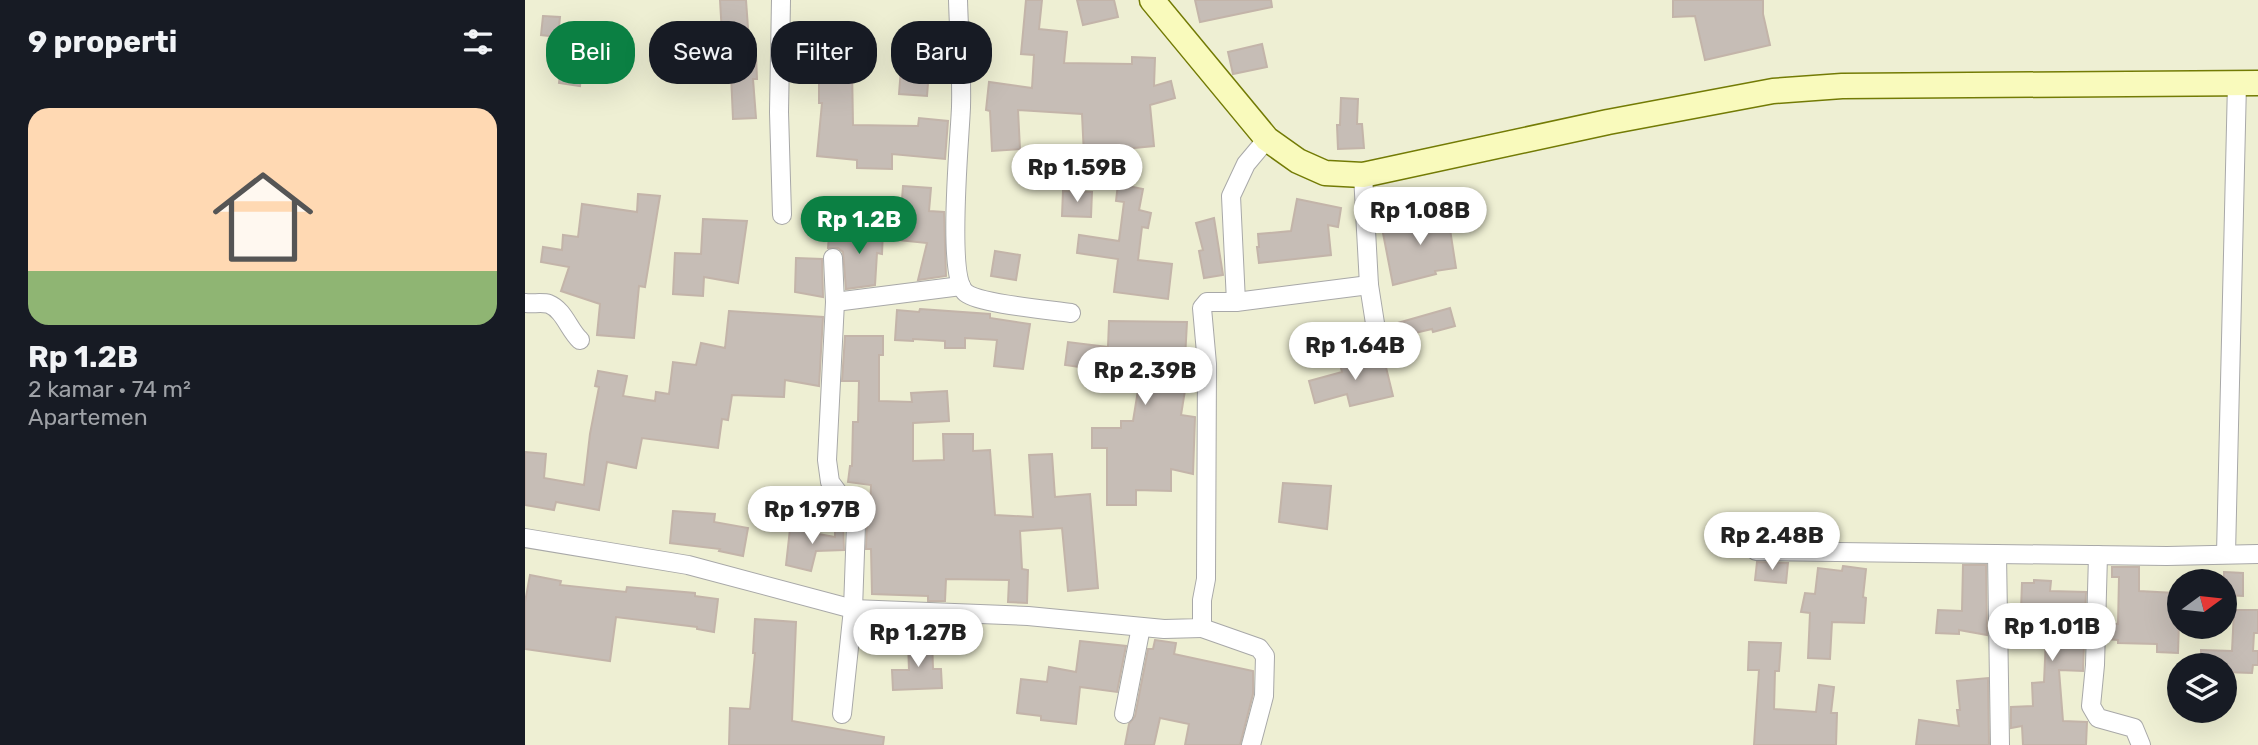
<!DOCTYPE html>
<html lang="id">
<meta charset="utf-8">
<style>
:root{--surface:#171b24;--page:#242831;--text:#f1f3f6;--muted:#9ea1a6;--line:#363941;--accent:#0b8043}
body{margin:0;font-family:Rubik,sans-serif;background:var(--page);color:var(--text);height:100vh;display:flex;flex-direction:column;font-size:26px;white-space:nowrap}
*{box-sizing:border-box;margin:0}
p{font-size:23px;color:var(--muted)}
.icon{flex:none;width:38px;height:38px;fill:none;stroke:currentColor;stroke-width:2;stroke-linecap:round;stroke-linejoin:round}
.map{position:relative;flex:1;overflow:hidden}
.sheet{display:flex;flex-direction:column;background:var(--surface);width:525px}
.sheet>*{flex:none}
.hud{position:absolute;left:21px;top:21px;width:665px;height:63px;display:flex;gap:14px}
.needle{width:46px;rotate:75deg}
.fabs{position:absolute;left:1642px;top:569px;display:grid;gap:14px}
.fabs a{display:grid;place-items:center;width:70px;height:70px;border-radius:50%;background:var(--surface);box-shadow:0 7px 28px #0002;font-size:35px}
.price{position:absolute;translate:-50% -60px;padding:0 16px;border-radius:24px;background:#fff;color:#222;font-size:23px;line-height:46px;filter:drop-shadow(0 2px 4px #0008)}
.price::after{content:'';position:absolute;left:50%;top:42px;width:21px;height:16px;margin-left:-10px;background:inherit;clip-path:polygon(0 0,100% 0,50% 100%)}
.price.on{background:var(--accent);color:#fff}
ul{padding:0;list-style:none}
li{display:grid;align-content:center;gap:14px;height:371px;padding:0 28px}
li+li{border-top:2px solid var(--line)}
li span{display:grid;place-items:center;height:217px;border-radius:21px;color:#555}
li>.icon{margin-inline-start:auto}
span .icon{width:126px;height:126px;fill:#fffc;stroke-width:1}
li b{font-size:30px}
h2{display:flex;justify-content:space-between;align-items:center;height:84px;padding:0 28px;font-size:30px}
.tag{padding:0 24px;border-radius:28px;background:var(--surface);box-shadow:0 7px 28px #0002;font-size:24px;line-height:63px}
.tag.on{background:var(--accent);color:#fff}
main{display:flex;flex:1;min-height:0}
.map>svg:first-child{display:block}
.farmland{fill:#eeefd3;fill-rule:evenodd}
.building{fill:#c6bdb6;stroke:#c3b4a9;stroke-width:2}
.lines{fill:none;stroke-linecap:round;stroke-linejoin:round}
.street-casing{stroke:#a8a8a8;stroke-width:20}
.secondary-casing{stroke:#737b05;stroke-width:27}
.street{stroke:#fff;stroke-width:18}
.secondary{stroke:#f9fabc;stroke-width:24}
</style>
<main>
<section class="sheet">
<h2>9 properti<svg class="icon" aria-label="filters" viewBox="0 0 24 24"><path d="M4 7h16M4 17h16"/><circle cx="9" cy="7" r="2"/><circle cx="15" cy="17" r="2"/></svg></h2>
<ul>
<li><span style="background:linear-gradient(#ffd9b3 75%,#8fb573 0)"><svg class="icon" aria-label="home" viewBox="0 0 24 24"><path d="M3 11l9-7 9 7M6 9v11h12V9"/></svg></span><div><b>Rp 1.2B</b><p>2 kamar · 74 m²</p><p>Apartemen</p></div></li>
</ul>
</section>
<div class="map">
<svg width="1733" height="745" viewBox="0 0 1733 745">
<rect width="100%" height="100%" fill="#f1ede7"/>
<path class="farmland" d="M 0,0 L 1733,0 L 1733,745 L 0,745 ZM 1654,581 L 1699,581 L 1699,626 L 1654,626 ZM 1654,665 L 1699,665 L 1699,710 L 1654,710 Z"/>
<g class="building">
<path d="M 195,0 L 221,0 L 225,56 L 231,56 L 232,79 L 228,79 L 231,118 L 208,119 L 205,51 L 198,51 Z"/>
<path d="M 501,0 L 517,0 L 514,29 L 542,32 L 539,63 L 607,64 L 607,57 L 630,58 L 629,86 L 646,81 L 650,98 L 625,105 L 629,146 L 588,150 L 588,155 L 559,156 L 557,114 L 493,110 L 495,149 L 467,151 L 465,111 L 461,110 L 464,82 L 507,88 L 509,55 L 496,54 Z"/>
<path d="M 552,0 L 589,0 L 593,17 L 558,25 Z"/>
<path d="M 670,0 L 746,0 L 747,7 L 675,22 Z"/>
<path d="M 1148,0 L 1238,0 L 1238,14 L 1245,45 L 1180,60 L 1170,16 L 1148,17 Z"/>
<path d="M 18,16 L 35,17 L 33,37 L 16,35 Z"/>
<path d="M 41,27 L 78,30 L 76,52 L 59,51 L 55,86 L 34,83 Z"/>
<path d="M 378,43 L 406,45 L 402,96 L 374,94 Z"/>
<path d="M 737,44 L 742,67 L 708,74 L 703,52 Z"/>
<path d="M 294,67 L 327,67 L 328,125 L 393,126 L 394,118 L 423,121 L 420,159 L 367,154 L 367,169 L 332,168 L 332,160 L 292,156 L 297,103 L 294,103 Z"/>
<path d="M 816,98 L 833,99 L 832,124 L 837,124 L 839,148 L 813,149 L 812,125 L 815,125 Z"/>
<path d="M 593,184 L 618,189 L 614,210 L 626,213 L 623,228 L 617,227 L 613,260 L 647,264 L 643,299 L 589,292 L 593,259 L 552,253 L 554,235 L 594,241 L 599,202 L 591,201 Z"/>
<path d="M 378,186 L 406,188 L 404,211 L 419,212 L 421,276 L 393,280 L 402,243 L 374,240 Z"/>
<path d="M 538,191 L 567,192 L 566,217 L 537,216 Z"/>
<path d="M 113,194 L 135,196 L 120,287 L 114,286 L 109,338 L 72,335 L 75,304 L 36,291 L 44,267 L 16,262 L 18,247 L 37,250 L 38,235 L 53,237 L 57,204 L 112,212 Z"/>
<path d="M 772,199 L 816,208 L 813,227 L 803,225 L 806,255 L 734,263 L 732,247 L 734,247 L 733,234 L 766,231 Z"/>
<path d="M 922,210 L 931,268 L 910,271 L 911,274 L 868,285 L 857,228 L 902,217 L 901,213 Z"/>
<path d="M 689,218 L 698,275 L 679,278 L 674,251 L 678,250 L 671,223 Z"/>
<path d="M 178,219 L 222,221 L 213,283 L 179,277 L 178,296 L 148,294 L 150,253 L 176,254 Z"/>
<path d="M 332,229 L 358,230 L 357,254 L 352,253 L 350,285 L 321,289 L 318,252 L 313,248 L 303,248 L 304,235 L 331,236 Z"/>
<path d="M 470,251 L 495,255 L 491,280 L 466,276 Z"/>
<path d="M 271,258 L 297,259 L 298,297 L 270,292 Z"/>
<path d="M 925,308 L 930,326 L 908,332 L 907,329 L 864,339 L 862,326 Z"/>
<path d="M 395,309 L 465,314 L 465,318 L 505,324 L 498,369 L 469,366 L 472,340 L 440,338 L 440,348 L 420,348 L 420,341 L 388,339 L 388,341 L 370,340 L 372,310 L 394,312 Z"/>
<path d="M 204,311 L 298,317 L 294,386 L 260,380 L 259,397 L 207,395 L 203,420 L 197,419 L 193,448 L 117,438 L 111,468 L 82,462 L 74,510 L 31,502 L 29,510 L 0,505 L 0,452 L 21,454 L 19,478 L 59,485 L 65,434 L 74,387 L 70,386 L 73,371 L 102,376 L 98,396 L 130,401 L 131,392 L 144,394 L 148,362 L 171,365 L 176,343 L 200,348 Z"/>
<path d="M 584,321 L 662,322 L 660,359 L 670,360 L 671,385 L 661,384 L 656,415 L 670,417 L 668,474 L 646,469 L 646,491 L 611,490 L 611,505 L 582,505 L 582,448 L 567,448 L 567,428 L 596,428 L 596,421 L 608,421 L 617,366 L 570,362 L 569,369 L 540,365 L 543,342 L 583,347 Z"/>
<path d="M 320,336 L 358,336 L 358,355 L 354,355 L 354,401 L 387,402 L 386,393 L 422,391 L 424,421 L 388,423 L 388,461 L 419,460 L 418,434 L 448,434 L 448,451 L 465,450 L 470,515 L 508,517 L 504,455 L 527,454 L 530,497 L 565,494 L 573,588 L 543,591 L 537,528 L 495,531 L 497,569 L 503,570 L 502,603 L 483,602 L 484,580 L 421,579 L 420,601 L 403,601 L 403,596 L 347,594 L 346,549 L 341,549 L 342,519 L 345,519 L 346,485 L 323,482 L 325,466 L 327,466 L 328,422 L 333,422 L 334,381 L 317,381 Z"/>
<path d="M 845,356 L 851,360 L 859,359 L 868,396 L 825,406 L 822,394 L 790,403 L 784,381 L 817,372 L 815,364 Z"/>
<path d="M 758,483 L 806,486 L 802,529 L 754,522 Z"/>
<path d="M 148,511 L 190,514 L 189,522 L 223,528 L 218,556 L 194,551 L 195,549 L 145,543 Z"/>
<path d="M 310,519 L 318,519 L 319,550 L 291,551 L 286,571 L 261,565 L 265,529 L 310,537 Z"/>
<path d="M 1232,562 L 1263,563 L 1261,583 L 1230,580 Z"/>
<path d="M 1438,565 L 1461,565 L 1462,635 L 1434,630 L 1434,634 L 1411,633 L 1413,610 L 1437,611 Z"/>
<path d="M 1318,566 L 1341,569 L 1338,597 L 1341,598 L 1339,623 L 1307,622 L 1305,659 L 1283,658 L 1285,613 L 1276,612 L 1280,593 L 1290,594 L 1293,568 L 1317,571 Z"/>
<path d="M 1587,567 L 1614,567 L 1614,591 L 1650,593 L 1649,622 L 1654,622 L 1653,653 L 1632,652 L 1632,644 L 1593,643 L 1593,640 L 1582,639 L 1583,623 L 1593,624 L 1594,577 L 1587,577 Z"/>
<path d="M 1699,572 L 1718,573 L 1718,596 L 1699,595 Z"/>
<path d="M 5,575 L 36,581 L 35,585 L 101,592 L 102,587 L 170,593 L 170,596 L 193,599 L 189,632 L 172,629 L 172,627 L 91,617 L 85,661 L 0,649 L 0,602 Z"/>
<path d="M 1509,580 L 1526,581 L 1525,591 L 1561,592 L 1558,671 L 1534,670 L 1538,721 L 1562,722 L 1561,745 L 1498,745 L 1497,726 L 1486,728 L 1486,707 L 1508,706 L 1507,683 L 1519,682 L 1521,638 L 1495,637 L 1497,583 L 1509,583 Z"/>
<path d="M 1709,610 L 1733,610 L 1733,633 L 1729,633 L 1728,651 L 1733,651 L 1733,665 L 1728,665 L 1727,673 L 1699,672 L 1699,665 L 1676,665 L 1676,650 L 1707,651 Z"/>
<path d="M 230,619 L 271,622 L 267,721 L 359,737 L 358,745 L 204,745 L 205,708 L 225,709 L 230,653 L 228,653 Z"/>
<path d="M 407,640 L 408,669 L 416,669 L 417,688 L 368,690 L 367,670 L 384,670 L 383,641 Z"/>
<path d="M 630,640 L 651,643 L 649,654 L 728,671 L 728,694 L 715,745 L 660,745 L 664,724 L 635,718 L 629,745 L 600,745 L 604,724 L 610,716 L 623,649 L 628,649 Z"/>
<path d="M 555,641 L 601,646 L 592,692 L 555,687 L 551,724 L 516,720 L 516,716 L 492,713 L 496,679 L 522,682 L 524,667 L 551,672 Z"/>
<path d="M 1224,642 L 1256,643 L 1254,671 L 1250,671 L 1249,709 L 1291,712 L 1294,685 L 1309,687 L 1306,713 L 1312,713 L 1311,745 L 1229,745 L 1234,670 L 1223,670 Z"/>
<path d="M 1463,678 L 1464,745 L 1391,745 L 1394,720 L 1434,726 L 1432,710 L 1435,710 L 1432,681 Z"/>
</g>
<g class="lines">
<defs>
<g id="street">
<path d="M 256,0 L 254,112 L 257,215"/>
<path d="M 433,0 C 434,36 437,72 436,107 C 435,137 421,277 441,293 C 455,304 526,310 546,313"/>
<path d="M 838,175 L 844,285 L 854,349"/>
<path d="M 308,258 L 310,302 L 302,460 L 305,482 L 329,514 L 331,524 L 328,609 L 317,714"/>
<path d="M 310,302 L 436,286"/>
<path d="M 711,302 L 844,285"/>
<path d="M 0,303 C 7,304 18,302 24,304 C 39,310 44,330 55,340"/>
<path d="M 0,538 L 163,565 L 328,609 L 503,616 L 639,629 L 677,628 L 677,600 L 681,579 L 682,364 L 677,308 L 682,302 L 711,302 L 706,196 L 721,164 L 742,139"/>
<path d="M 1231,551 L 1642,556 L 1733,554"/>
<path d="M 1472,554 L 1475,745"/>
<path d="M 1701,554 L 1712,83"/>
<path d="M 1573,555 L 1570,665 L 1566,706 L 1573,718 L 1609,728 L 1616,745"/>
<path d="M 677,628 L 734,648 L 740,656 L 739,696 L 726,745"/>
<path d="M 599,714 L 616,627"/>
</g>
<path id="secondary" d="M 627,0 L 742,139 L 773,161 L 800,173 L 838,175 L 1083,122 L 1248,91 L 1317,86 L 1733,83"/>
</defs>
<use href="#street" class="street-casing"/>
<use href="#secondary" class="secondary-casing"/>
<use href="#street" class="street"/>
<use href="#secondary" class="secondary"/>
</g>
</svg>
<div class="fabs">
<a><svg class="needle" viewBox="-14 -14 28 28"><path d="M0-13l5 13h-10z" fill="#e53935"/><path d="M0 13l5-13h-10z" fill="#9ea1a6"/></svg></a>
<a><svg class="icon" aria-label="layers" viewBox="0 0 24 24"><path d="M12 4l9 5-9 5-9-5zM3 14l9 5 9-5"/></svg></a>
</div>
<b class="price" style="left:552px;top:204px">Rp 1.59B</b>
<b class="price" style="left:895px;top:247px">Rp 1.08B</b>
<b class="price on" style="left:334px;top:256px">Rp 1.2B</b>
<b class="price" style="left:830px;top:382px">Rp 1.64B</b>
<b class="price" style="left:620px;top:407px">Rp 2.39B</b>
<b class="price" style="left:287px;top:546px">Rp 1.97B</b>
<b class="price" style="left:1247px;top:572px">Rp 2.48B</b>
<b class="price" style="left:1527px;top:663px">Rp 1.01B</b>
<b class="price" style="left:393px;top:669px">Rp 1.27B</b>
<div class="hud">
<a class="tag on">Beli</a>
<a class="tag">Sewa</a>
<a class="tag">Filter</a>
<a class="tag">Baru</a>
</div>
</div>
</main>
